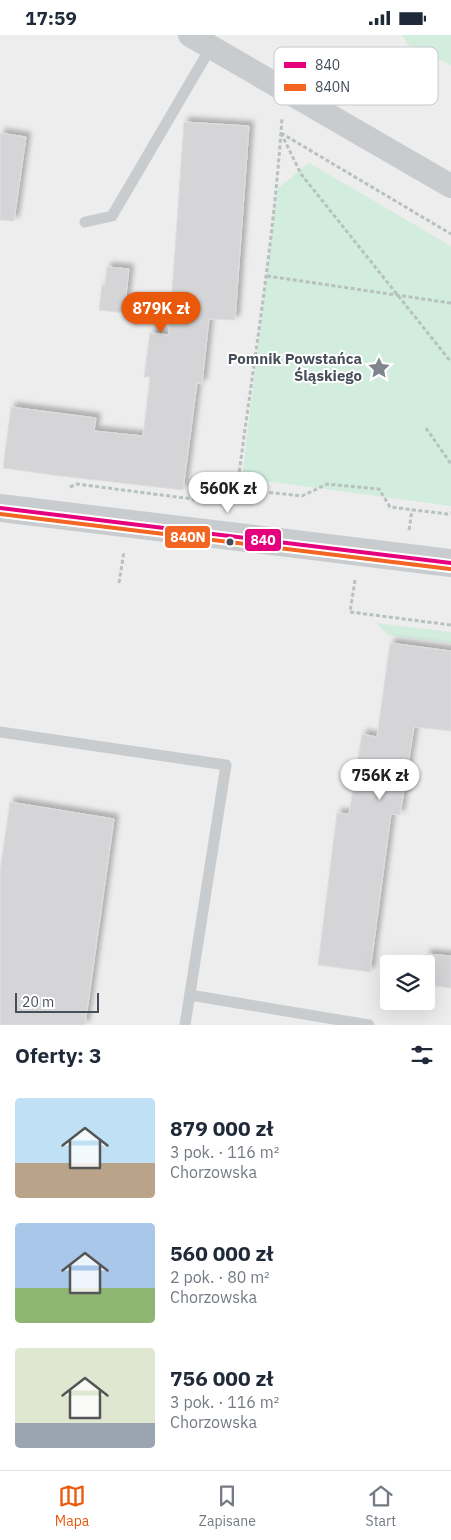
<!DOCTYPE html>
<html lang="pl">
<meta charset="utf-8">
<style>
:root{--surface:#fff;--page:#f6f6f7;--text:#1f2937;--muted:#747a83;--line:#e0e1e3;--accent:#ea580c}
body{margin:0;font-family:"IBM Plex Sans",sans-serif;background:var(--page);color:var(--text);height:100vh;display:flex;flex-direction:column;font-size:19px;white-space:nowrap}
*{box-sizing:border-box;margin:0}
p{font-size:16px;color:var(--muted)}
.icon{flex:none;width:28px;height:28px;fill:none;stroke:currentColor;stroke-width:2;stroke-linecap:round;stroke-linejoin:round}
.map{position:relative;height:990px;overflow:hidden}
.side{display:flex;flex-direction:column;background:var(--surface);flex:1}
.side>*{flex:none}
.buttons{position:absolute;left:380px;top:920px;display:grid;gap:10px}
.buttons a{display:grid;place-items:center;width:55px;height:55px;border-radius:5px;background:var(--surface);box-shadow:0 5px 20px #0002;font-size:25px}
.scale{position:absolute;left:15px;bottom:12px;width:84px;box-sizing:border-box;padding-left:5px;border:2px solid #454e59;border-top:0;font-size:14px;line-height:18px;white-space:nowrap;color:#454e59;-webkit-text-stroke:4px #fff;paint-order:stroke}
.price{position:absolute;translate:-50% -42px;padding:0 11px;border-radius:18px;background:#fff;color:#222;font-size:16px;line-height:32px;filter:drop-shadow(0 1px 2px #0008)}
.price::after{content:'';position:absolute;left:50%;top:30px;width:15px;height:11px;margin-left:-8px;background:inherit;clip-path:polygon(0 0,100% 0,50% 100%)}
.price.current{background:var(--accent);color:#fff}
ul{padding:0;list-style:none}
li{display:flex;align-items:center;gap:15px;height:125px;padding:0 15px}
li span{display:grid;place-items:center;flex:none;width:140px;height:100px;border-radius:5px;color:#555}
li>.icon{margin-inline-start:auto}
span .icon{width:60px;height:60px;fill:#fffc;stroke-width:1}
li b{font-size:21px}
h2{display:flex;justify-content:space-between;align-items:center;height:60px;padding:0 15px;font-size:21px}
.status{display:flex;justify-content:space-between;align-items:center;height:35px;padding:0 25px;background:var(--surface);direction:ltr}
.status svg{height:14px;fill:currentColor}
.tab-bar{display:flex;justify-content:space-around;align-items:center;height:70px;border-top:1px solid var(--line);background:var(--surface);font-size:14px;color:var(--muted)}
.tab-bar a{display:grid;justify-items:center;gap:2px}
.tab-bar .current{color:var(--accent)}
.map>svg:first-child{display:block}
.green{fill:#d2ecde}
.building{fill:#d5d5d7;stroke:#dfdfe0;filter:url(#shadow)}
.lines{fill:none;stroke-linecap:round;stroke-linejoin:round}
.path{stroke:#b7c2bf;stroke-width:3;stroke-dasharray:4 2.5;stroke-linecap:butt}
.service{stroke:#c9ccce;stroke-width:11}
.minor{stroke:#c9ccce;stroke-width:24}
.tertiary{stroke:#c9ccce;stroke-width:28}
.bus-1-casing{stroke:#fff;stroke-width:8}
.bus-2-casing{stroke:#fff;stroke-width:8}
.bus-1{stroke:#e5007d;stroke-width:4}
.bus-2{stroke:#f26522;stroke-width:4}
.bus-dot{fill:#454e59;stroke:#fff;stroke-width:2}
.labels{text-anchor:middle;stroke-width:4;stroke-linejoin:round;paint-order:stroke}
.poi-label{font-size:15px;font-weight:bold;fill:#454e59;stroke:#fff;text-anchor:end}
.key{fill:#fff;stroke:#c7cacd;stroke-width:1}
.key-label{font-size:14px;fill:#454e59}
.line-badge{stroke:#fff;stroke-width:2}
.badge-label{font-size:14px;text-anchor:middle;font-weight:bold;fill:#fff}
</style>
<div class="status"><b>17:59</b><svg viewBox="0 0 49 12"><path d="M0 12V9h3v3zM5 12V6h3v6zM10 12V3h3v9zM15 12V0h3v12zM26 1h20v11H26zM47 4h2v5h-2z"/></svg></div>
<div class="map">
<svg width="451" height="990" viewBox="0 0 451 990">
<defs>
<filter id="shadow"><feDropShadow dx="4.5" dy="-4.5" stdDeviation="2.5" flood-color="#0004"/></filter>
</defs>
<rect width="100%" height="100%" fill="#eeeded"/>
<g class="green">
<path d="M 402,0 L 451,0 L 451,30 L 408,10 Z"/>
<path d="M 309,128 L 451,211 L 451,471 L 242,443 L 277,154 Z"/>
<path d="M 376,588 L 451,597 L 451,608 L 388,600 Z"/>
</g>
<g class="building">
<path d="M 184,87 L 249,91 L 235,285 L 209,284 L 202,349 L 197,348 L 183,455 L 60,441 L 3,433 L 11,372 L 96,383 L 94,396 L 143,401 L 150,342 L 144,342 L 150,298 L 169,300 Z"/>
<path d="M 0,98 L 26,102 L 14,186 L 0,185 Z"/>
<path d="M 107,232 L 129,234 L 124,278 L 99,275 L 102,250 L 105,250 Z"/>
<path d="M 390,608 L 451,616 L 451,696 L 414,692 L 400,780 L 391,779 L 370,937 L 318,930 L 337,778 L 349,779 L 362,699 L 377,702 Z"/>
<path d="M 10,767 L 114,784 L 85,990 L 0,990 L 0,836 Z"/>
<path d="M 426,919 L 451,921 L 451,953 L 426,950 Z"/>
</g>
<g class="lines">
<g class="path">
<path d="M 281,98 L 301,139 L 451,327"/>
<path d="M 281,98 L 451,199"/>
<path d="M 267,241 L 451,268"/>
<path d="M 426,393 L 451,429"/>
<path d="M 70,452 L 77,449 L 208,466 L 237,454 C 253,330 274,207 282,82"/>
<path d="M 237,454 L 302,461 L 327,449 L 379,454 L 390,472 L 447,479 L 451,478"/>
<path d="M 409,495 L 412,475"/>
<path d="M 355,545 L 350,577 L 451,590"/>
<path d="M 119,548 L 124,516"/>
</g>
<g class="service">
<path d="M 85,187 L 112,181 L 211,12"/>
<path d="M 0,697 L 226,730 L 185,990"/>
<path d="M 190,960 L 369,990"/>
</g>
<path class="minor" d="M 190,0 L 451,151"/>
<path class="tertiary" d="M 0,473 L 451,528"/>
<defs>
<path id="bus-1" d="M 0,473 L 451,528"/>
<path id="bus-2" d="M 0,479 L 450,534"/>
</defs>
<use href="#bus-1" class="bus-1-casing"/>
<use href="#bus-2" class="bus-2-casing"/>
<use href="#bus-1" class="bus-1"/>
<use href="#bus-2" class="bus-2"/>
</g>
<defs>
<symbol id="sight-bare" viewBox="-9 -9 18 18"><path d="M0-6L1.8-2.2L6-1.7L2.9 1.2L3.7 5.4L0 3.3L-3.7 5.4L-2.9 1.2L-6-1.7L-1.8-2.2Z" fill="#80868d" stroke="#fff" stroke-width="2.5" paint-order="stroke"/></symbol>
</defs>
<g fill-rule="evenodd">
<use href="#sight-bare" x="363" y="317" width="32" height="32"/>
</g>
<circle class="bus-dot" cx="230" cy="507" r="4.5"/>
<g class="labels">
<g class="poi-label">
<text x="362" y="329">Pomnik Powstańca<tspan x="362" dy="17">Śląskiego</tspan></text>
</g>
</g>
<rect x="274" y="12" width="164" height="58" rx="8" class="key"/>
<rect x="284" y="27" width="22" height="6" fill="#e5007d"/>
<rect x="284" y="49" width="22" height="7" fill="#f26522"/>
<g class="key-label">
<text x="315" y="35">840</text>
<text x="315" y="57">840N</text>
</g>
<g class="line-badge">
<rect x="164" y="490" width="47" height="24" rx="5" fill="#f26522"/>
<rect x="244" y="493" width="38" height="24" rx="5" fill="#e5007d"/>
</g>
<g class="badge-label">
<text x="188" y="507">840N</text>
<text x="263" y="510">840</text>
</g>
</svg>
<div class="buttons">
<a><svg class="icon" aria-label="layers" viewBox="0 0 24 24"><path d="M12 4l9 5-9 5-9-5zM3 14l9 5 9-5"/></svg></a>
</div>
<div class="scale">20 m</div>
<b class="price current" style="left:161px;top:299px">879K zł</b>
<b class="price" style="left:228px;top:479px">560K zł</b>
<b class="price" style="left:380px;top:766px">756K zł</b>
</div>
<section class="side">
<h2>Oferty: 3<svg class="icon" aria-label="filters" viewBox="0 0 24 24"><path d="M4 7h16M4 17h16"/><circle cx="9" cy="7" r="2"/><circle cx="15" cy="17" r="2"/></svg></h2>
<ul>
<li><span style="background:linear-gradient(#bfe0f5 65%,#b9a48a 0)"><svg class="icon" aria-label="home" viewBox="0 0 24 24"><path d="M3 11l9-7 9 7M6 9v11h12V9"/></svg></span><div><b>879 000 zł</b><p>3 pok. · 116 m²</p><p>Chorzowska</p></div></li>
<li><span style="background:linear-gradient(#a9c7e8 65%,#8fb573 0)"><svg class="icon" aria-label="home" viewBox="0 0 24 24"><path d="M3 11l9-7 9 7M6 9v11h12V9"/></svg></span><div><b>560 000 zł</b><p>2 pok. · 80 m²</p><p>Chorzowska</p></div></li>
<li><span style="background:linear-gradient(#dfe7d0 75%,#9aa5b1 0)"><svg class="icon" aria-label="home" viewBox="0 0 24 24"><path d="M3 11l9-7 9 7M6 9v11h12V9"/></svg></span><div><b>756 000 zł</b><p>3 pok. · 116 m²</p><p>Chorzowska</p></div></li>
</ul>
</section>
<nav class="tab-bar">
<a class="current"><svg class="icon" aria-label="map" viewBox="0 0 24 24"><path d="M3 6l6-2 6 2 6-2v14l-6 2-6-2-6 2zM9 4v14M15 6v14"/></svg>Mapa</a>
<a><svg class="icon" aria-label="saved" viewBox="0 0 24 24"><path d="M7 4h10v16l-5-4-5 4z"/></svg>Zapisane</a>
<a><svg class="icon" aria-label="home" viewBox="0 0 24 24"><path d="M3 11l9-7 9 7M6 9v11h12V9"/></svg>Start</a>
</nav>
